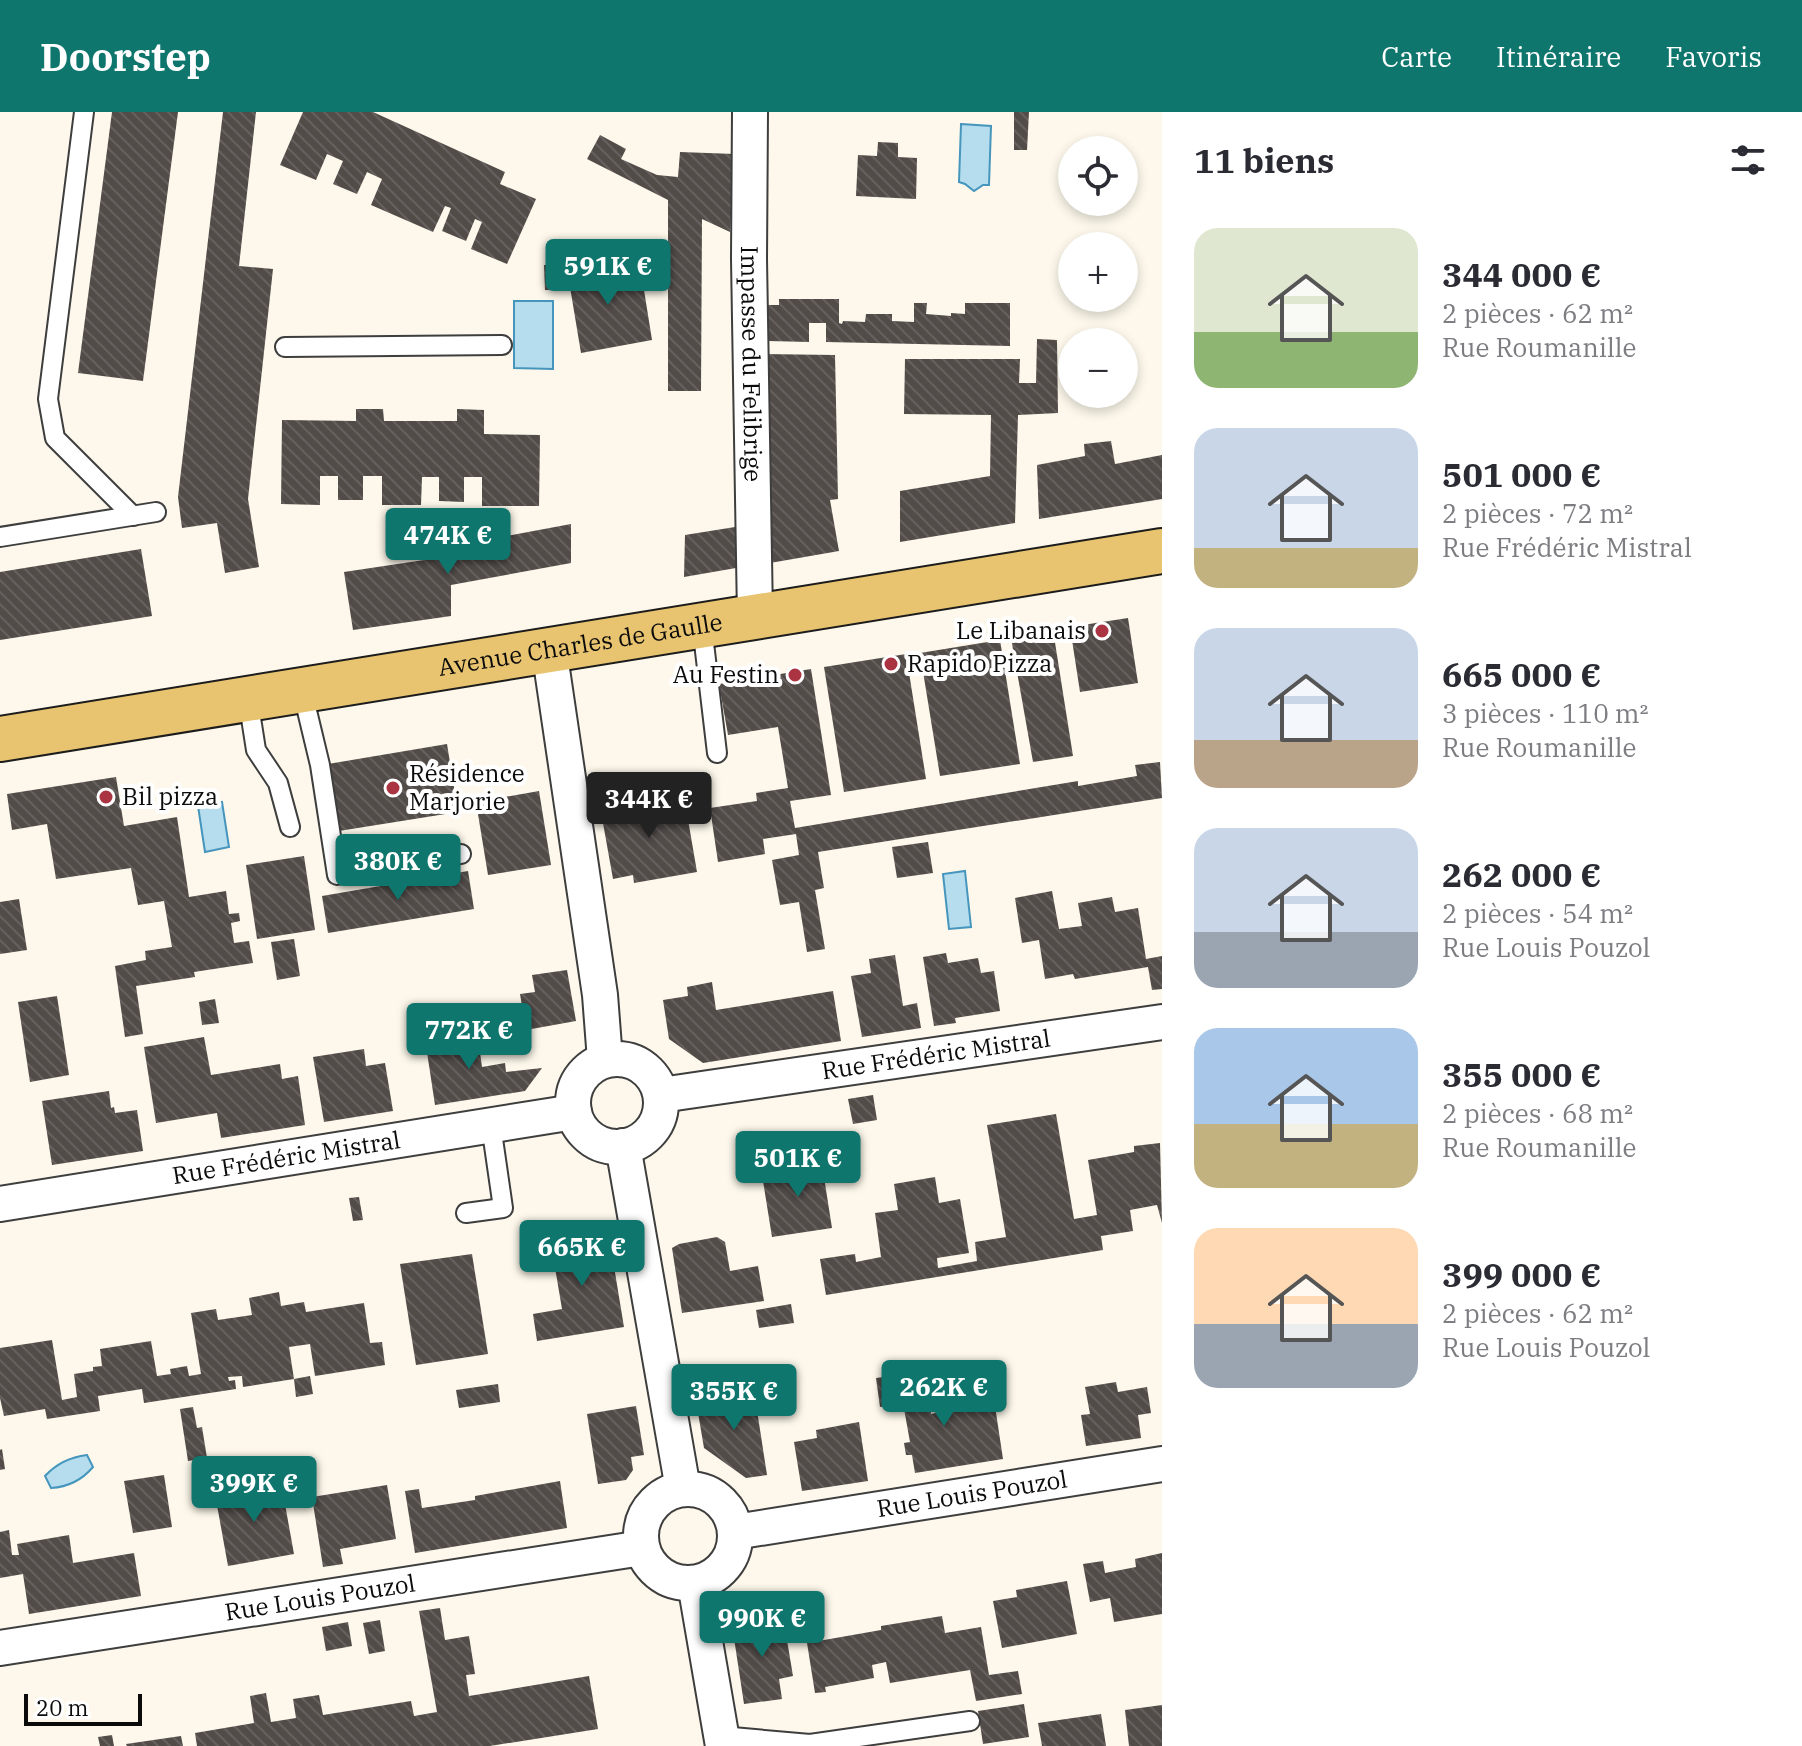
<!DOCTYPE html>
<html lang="fr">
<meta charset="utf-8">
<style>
:root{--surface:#fff;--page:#f7f7f7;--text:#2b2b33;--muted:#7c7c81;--accent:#0f766e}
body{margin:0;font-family:"IBM Plex Serif",serif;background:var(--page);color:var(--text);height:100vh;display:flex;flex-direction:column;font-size:30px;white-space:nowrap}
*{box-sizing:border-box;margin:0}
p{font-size:26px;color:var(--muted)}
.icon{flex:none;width:44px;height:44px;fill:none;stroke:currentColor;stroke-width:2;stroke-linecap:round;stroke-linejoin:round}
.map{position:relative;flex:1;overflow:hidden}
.drawer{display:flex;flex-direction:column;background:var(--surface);width:640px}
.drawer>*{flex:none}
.buttons{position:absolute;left:1058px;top:24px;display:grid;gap:16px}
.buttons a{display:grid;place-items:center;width:80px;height:80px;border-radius:50%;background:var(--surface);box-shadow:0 4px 12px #0003;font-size:40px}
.scale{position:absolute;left:24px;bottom:20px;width:118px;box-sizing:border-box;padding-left:8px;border:4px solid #0b0b0b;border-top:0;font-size:22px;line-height:28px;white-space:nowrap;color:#0b0b0b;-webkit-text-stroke:6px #fff;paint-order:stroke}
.price{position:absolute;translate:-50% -68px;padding:0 18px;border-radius:8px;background:var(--accent);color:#fff;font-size:26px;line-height:52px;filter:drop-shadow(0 2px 4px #0008)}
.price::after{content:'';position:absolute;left:50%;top:48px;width:24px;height:18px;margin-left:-12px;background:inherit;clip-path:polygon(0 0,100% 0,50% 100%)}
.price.current{background:#222;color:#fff}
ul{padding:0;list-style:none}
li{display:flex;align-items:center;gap:24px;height:200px;padding:0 32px}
li span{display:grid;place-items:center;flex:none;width:224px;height:160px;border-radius:24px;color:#555}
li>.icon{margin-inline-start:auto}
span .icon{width:96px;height:96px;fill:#fffc;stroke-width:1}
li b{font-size:34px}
h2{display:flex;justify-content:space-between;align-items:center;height:96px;padding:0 32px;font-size:34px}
header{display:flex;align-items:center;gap:48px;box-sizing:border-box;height:112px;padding:0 40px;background:var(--accent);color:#fff}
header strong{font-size:38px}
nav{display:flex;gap:44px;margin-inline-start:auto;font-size:28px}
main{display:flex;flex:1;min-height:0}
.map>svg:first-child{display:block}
.water{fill:#b6ddee;stroke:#4595bd;stroke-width:2}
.building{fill:url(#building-back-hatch)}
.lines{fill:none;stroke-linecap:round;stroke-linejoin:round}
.lane-casing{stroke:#3e3e3e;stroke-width:22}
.street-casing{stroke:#3e3e3e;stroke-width:38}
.primary-casing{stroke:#1c1c1c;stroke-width:48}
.lane{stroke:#fff;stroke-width:18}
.street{stroke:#fff;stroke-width:34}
.primary{stroke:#e8c370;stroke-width:44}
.poi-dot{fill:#aa3441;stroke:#fff;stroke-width:3}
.labels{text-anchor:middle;stroke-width:8;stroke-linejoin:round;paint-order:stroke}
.street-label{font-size:24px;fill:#0b0b0b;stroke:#fff}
.poi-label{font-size:24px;fill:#0b0b0b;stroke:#fff;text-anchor:start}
</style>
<header>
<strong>Doorstep</strong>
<nav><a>Carte</a><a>Itinéraire</a><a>Favoris</a></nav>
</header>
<main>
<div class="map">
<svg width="1162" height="1634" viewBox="0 0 1162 1634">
<defs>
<pattern id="building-back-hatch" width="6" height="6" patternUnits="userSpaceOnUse" patternTransform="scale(2)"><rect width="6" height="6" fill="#524c49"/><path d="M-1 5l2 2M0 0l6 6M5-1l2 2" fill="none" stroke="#66615f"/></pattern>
</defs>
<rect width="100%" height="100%" fill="#fdf8eb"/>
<g class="water">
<path d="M 961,12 L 991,14 L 989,73 L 983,73 L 974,79 L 965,72 L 959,70 Z"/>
<path d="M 514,189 L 553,189 L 553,257 L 514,256 Z"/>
<path d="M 222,690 L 229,735 L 205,740 L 198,694 Z"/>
<path d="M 965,759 L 971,815 L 949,817 L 943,762 Z"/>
<path d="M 87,1343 L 93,1355 C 82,1368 68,1375 51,1376 L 45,1364 C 57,1351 70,1345 87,1343 Z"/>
</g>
<g class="building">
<path d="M 112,0 L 178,0 L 143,269 L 78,261 Z"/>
<path d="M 223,0 L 256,0 L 239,154 L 273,157 L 248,387 L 259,455 L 225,461 L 217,411 L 182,416 L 178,385 Z"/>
<path d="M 303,0 L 373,0 L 505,60 L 500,72 L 536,87 L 507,152 L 471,137 L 482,110 L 475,107 L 466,129 L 442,119 L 451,96 L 445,94 L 433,120 L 371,93 L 382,67 L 367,60 L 357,82 L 333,72 L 343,49 L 327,42 L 316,68 L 280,53 Z"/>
<path d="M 1014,0 L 1029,0 L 1027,38 L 1014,38 Z"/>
<path d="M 600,23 L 626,37 L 621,47 L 657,63 L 678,65 L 680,40 L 735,42 L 730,120 L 702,107 L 701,279 L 668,279 L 668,88 L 587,47 Z"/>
<path d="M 878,30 L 898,31 L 898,45 L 917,46 L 916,87 L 856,84 L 858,43 L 877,44 Z"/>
<path d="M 614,149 L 616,157 L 632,154 L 635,179 L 644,178 L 652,228 L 581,241 L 567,157 Z"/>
<path d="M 561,152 L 562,178 L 545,178 L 544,153 Z"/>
<path d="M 779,187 L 839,187 L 839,211 L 842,212 L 843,209 L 865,210 L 866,202 L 892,202 L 892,209 L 914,210 L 914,191 L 927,191 L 926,202 L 951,204 L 951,201 L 965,202 L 965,191 L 1010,191 L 1010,234 L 826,230 L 826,211 L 809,211 L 809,230 L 768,229 L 768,193 L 779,193 Z"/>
<path d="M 1037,227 L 1057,228 L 1058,301 L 1018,303 L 1015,411 L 900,430 L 900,379 L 990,364 L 991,303 L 904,302 L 905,247 L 1020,247 L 1019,271 L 1036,271 Z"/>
<path d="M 759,242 L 835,243 L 838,387 L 830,388 L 839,439 L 770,451 Z"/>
<path d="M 356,297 L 383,297 L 384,309 L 457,309 L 457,297 L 484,298 L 484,322 L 540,323 L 539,394 L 482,394 L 482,365 L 464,365 L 464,390 L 439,389 L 439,365 L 422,365 L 421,393 L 382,393 L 382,364 L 363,364 L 363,388 L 338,388 L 338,364 L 320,364 L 320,393 L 281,392 L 282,308 L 356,309 Z"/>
<path d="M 1111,329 L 1115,352 L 1162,343 L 1162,387 L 1039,407 L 1037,353 L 1085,344 L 1084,332 Z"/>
<path d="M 571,412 L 571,451 L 451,473 L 451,504 L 353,518 L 344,460 L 451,444 L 450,430 L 474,430 Z"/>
<path d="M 735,415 L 736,456 L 684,465 L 685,423 Z"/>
<path d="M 141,437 L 152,504 L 0,528 L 0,460 Z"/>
<path d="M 1128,506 L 1138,571 L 1080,580 L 1070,515 Z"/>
<path d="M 1053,518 L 1073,644 L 1033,650 L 1011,526 Z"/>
<path d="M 1000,528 L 1020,652 L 940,664 L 920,541 Z"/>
<path d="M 906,542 L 926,667 L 844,680 L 824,555 Z"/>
<path d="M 811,557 L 831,683 L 790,689 L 795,716 L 1078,669 L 1078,674 L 1137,664 L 1135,653 L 1160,650 L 1162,686 L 818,740 L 824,776 L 815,778 L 825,837 L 807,840 L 799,790 L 780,793 L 772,748 L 799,743 L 796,722 L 763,727 L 765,742 L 718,750 L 710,696 L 757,689 L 756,681 L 788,676 L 778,615 L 728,623 L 719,572 Z"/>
<path d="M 447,632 L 458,700 L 339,719 L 328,652 Z"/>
<path d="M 116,665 L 124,714 L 177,705 L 189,785 L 226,779 L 229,802 L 239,801 L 240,809 L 231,811 L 234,831 L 249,829 L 253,851 L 194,860 L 195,865 L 136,874 L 143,922 L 125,925 L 115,854 L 146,848 L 145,839 L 172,835 L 164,789 L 138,793 L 131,756 L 56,767 L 47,712 L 12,718 L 7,682 Z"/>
<path d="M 539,679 L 551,753 L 488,763 L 476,690 Z"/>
<path d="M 660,684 L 662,693 L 685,690 L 697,760 L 634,771 L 633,763 L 613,767 L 601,700 L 607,693 Z"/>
<path d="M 928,730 L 933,761 L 897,766 L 892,735 Z"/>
<path d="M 304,744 L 315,818 L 257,827 L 246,753 Z"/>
<path d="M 468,759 L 474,797 L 328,821 L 322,784 Z"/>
<path d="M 1052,779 L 1059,817 L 1082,814 L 1078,791 L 1112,785 L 1115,800 L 1138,796 L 1146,847 L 1162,844 L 1162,877 L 1152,878 L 1148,855 L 1075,867 L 1073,862 L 1045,867 L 1039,828 L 1022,831 L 1015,786 Z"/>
<path d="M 19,787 L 27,838 L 0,842 L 0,790 Z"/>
<path d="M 294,827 L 300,864 L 277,868 L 271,830 Z"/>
<path d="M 946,841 L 948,851 L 978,846 L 981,861 L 994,859 L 1000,899 L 955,906 L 956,911 L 934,914 L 923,845 Z"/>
<path d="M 895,843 L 903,894 L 917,891 L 921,916 L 862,925 L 851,864 L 871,861 L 869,847 Z"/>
<path d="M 567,858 L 576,909 L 526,918 L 520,882 L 535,880 L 532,863 Z"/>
<path d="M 712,870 L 716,898 L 833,879 L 841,929 L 703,951 L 669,927 L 663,888 L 688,884 L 687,875 Z"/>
<path d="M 57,884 L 69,963 L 30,970 L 18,890 Z"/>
<path d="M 215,887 L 219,911 L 202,913 L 199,890 Z"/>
<path d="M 477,919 L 482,955 L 505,951 L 506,960 L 542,956 L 525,979 L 435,993 L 425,927 Z"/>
<path d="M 204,925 L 211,963 L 280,952 L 282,967 L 298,964 L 305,1013 L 221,1026 L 217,1001 L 156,1011 L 144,935 Z"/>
<path d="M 364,937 L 366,954 L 385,951 L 393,999 L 324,1010 L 313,945 Z"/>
<path d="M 109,979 L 111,996 L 114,995 L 115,1001 L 137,998 L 143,1039 L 52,1053 L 42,989 Z"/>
<path d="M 873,983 L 877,1008 L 853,1012 L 848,987 Z"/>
<path d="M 1056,1002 L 1074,1107 L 1097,1103 L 1088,1048 L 1134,1040 L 1134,1034 L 1160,1031 L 1162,1111 L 1157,1093 L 1130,1098 L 1133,1119 L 1101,1124 L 1103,1138 L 826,1183 L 820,1147 L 855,1142 L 856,1150 L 881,1145 L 875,1101 L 898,1098 L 894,1072 L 935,1065 L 939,1091 L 960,1087 L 969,1141 L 937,1146 L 938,1156 L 977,1149 L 975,1130 L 1006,1125 L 987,1013 Z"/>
<path d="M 821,1046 L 832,1116 L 772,1125 L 763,1069 L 777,1067 L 775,1053 Z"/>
<path d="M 359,1085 L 363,1108 L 353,1109 L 349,1086 Z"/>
<path d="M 608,1118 L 624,1215 L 537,1229 L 533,1202 L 562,1197 L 550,1126 Z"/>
<path d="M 717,1125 L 725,1130 L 730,1159 L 758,1154 L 764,1189 L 682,1201 L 672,1136 L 679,1132 Z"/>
<path d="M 472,1142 L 488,1242 L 416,1253 L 400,1152 Z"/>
<path d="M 279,1180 L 281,1194 L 304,1190 L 306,1200 L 364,1191 L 370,1231 L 382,1230 L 385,1253 L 315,1264 L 310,1232 L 289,1235 L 294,1267 L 243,1275 L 242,1264 L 228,1265 L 229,1269 L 235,1268 L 236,1277 L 144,1291 L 142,1277 L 98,1284 L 100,1299 L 47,1307 L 45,1297 L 4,1304 L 0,1286 L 0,1236 L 52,1228 L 62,1288 L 77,1285 L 74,1262 L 93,1259 L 93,1255 L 102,1254 L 100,1237 L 151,1229 L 157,1264 L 171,1262 L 170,1257 L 187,1254 L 189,1264 L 201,1262 L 191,1201 L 216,1197 L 218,1208 L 252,1203 L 249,1186 Z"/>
<path d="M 791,1192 L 794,1211 L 759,1216 L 756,1198 Z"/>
<path d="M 897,1263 L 900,1282 L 927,1277 L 931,1302 L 941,1300 L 935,1268 L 945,1266 L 947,1278 L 958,1277 L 961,1295 L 971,1293 L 972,1297 L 995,1294 L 1003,1347 L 915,1361 L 912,1343 L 906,1343 L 904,1331 L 910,1330 L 903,1291 L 880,1295 L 876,1266 Z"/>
<path d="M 310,1264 L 313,1282 L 296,1285 L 294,1267 Z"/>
<path d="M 1116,1270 L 1118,1280 L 1147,1275 L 1151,1301 L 1138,1303 L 1141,1326 L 1086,1334 L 1081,1303 L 1090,1302 L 1085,1275 Z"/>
<path d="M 498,1272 L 500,1290 L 459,1296 L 456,1278 Z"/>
<path d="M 754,1279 L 767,1363 L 746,1366 L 704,1336 L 696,1289 Z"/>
<path d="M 636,1294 L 644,1343 L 631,1345 L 633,1358 L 626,1368 L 598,1372 L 587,1302 Z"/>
<path d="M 193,1295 L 197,1316 L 202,1315 L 207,1346 L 188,1349 L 180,1297 Z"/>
<path d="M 859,1310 L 868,1369 L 802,1379 L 794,1330 L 817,1326 L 816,1318 Z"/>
<path d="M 2,1337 L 5,1357 L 0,1358 L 0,1338 Z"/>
<path d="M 164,1363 L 172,1415 L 133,1421 L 124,1369 Z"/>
<path d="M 560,1369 L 567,1416 L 415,1441 L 405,1379 L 419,1377 L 422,1396 L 475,1388 L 475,1384 Z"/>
<path d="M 281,1370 L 294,1442 L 228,1454 L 215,1382 Z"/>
<path d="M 387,1373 L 396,1427 L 340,1437 L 343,1452 L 323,1455 L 312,1385 Z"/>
<path d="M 9,1418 L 12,1443 L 19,1443 L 17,1432 L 69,1423 L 73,1451 L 134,1441 L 141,1484 L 29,1502 L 23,1462 L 0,1466 L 0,1420 Z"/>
<path d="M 1162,1441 L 1162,1502 L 1114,1510 L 1110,1486 L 1090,1490 L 1083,1452 L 1103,1449 L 1105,1461 L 1136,1455 L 1135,1447 Z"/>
<path d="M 1067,1469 L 1077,1522 L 1002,1536 L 993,1489 L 1017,1485 L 1016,1478 Z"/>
<path d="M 440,1496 L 445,1528 L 469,1524 L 475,1562 L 466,1563 L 469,1584 L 589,1564 L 598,1617 L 490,1634 L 197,1634 L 195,1621 L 254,1611 L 250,1584 L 266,1581 L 271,1610 L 296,1606 L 293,1587 L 319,1583 L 323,1603 L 411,1589 L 414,1604 L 437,1600 L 419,1499 Z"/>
<path d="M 783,1504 L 793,1564 L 779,1567 L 782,1587 L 744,1592 L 732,1513 Z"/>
<path d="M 942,1504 L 945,1521 L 981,1515 L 989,1563 L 1018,1559 L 1022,1582 L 976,1589 L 970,1558 L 890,1571 L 886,1550 L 872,1553 L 874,1566 L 825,1575 L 826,1580 L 815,1581 L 807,1531 L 881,1518 L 881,1514 Z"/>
<path d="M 380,1508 L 385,1539 L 369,1542 L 363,1511 Z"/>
<path d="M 348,1510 L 352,1534 L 326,1539 L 322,1515 Z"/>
<path d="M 1024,1592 L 1029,1625 L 983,1632 L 978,1599 Z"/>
<path d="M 1162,1593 L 1162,1634 L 1129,1634 L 1125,1598 Z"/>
<path d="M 1101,1602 L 1106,1634 L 1042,1634 L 1038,1611 Z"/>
<path d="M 112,1623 L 114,1634 L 100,1634 L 98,1625 Z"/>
<path d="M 181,1624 L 183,1634 L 127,1634 L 126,1632 Z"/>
</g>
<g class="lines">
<defs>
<g id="lane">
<path d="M 84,0 L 48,287 L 55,326 L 133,404"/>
<path d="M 285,235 L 502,233"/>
<path d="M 0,425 L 156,400"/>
<path d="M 702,514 L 717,641"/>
<path d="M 302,578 L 320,653 L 337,763 L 461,742"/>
<path d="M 248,587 L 256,638 L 278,671 L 290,715"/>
<path d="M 466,1101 L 503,1096 L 491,1013"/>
<path d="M 721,1624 L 810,1632 L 970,1609"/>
</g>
<g id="street">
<path id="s1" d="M 750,0 L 749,147 L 755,504"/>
<path d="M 549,537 L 600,883 L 605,948"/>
<circle cx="617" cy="991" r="44"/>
<path id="s2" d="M 661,983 L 1162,910"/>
<path d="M 623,1034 L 683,1377"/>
<path id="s3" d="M 0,1092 L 574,1000"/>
<circle cx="688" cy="1424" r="47"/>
<path id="s4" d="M 735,1420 L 1162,1352"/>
<path d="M 695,1471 L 723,1634"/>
<path id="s5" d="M 0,1536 L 642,1436"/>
</g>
<g id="primary">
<path id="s6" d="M 0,627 L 1162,439"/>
</g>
</defs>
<use href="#lane" class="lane-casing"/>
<use href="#street" class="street-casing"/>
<use href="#primary" class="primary-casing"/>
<use href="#lane" class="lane"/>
<use href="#street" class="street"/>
<use href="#primary" class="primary"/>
</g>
<g class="poi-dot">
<circle cx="1102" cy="519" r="8"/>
<circle cx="891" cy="552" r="8"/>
<circle cx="795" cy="563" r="8"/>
<circle cx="393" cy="676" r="8"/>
<circle cx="106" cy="685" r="8"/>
</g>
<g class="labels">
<g class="street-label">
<text dy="8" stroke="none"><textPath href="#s1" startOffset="252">Impasse du Felibrige</textPath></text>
<text dy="8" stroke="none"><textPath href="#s6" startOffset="588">Avenue Charles de Gaulle</textPath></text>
<text dy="8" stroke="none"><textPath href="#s2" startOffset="278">Rue Frédéric Mistral</textPath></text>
<text dy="8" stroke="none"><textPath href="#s3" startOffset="290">Rue Frédéric Mistral</textPath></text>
<text dy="8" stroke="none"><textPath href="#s4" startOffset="240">Rue Louis Pouzol</textPath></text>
<text dy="8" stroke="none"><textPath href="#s5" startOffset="324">Rue Louis Pouzol</textPath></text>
</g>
<g class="poi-label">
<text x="1086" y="527" text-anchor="end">Le Libanais</text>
<text x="907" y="560">Rapido Pizza</text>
<text x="779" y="571" text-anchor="end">Au Festin</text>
<text x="409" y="670">Résidence<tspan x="409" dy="28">Marjorie</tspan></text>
<text x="122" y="693">Bil pizza</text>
</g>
</g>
</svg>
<div class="buttons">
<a><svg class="icon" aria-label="locate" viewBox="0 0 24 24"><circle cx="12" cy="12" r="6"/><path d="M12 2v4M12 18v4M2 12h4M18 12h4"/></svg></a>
<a>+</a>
<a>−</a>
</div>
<div class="scale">20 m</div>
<b class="price" style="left:608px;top:195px">591K €</b>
<b class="price" style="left:448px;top:464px">474K €</b>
<b class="price current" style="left:649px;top:728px">344K €</b>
<b class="price" style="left:398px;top:790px">380K €</b>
<b class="price" style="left:469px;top:959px">772K €</b>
<b class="price" style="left:798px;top:1087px">501K €</b>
<b class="price" style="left:582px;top:1176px">665K €</b>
<b class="price" style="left:944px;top:1316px">262K €</b>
<b class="price" style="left:734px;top:1320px">355K €</b>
<b class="price" style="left:254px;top:1412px">399K €</b>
<b class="price" style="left:762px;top:1547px">990K €</b>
</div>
<section class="drawer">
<h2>11 biens<svg class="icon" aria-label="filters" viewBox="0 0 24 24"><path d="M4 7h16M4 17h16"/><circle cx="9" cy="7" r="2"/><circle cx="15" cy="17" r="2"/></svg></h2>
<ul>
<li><span style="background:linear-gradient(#dfe7d0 65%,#8fb573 0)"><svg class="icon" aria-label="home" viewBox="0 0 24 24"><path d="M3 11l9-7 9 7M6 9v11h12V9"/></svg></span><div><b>344 000 €</b><p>2 pièces · 62 m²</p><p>Rue Roumanille</p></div></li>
<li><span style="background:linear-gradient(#c9d6e8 75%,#c2b280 0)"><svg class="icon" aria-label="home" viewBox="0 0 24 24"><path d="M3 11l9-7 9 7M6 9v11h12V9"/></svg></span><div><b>501 000 €</b><p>2 pièces · 72 m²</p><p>Rue Frédéric Mistral</p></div></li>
<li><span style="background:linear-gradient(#c9d6e8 70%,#b9a48a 0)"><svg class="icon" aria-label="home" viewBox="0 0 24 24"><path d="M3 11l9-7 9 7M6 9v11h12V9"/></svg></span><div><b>665 000 €</b><p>3 pièces · 110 m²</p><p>Rue Roumanille</p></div></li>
<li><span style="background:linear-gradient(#c9d6e8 65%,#9aa5b1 0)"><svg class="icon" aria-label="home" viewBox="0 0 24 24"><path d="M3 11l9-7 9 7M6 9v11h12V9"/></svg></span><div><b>262 000 €</b><p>2 pièces · 54 m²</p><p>Rue Louis Pouzol</p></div></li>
<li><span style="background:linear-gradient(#a9c7e8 60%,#c2b280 0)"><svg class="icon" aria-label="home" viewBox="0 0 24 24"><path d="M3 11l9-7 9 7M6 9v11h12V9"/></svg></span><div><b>355 000 €</b><p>2 pièces · 68 m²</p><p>Rue Roumanille</p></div></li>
<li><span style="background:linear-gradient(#ffd9b3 60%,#9aa5b1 0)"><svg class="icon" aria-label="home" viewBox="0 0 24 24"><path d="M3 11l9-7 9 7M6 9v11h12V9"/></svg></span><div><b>399 000 €</b><p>2 pièces · 62 m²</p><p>Rue Louis Pouzol</p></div></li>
</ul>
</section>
</main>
